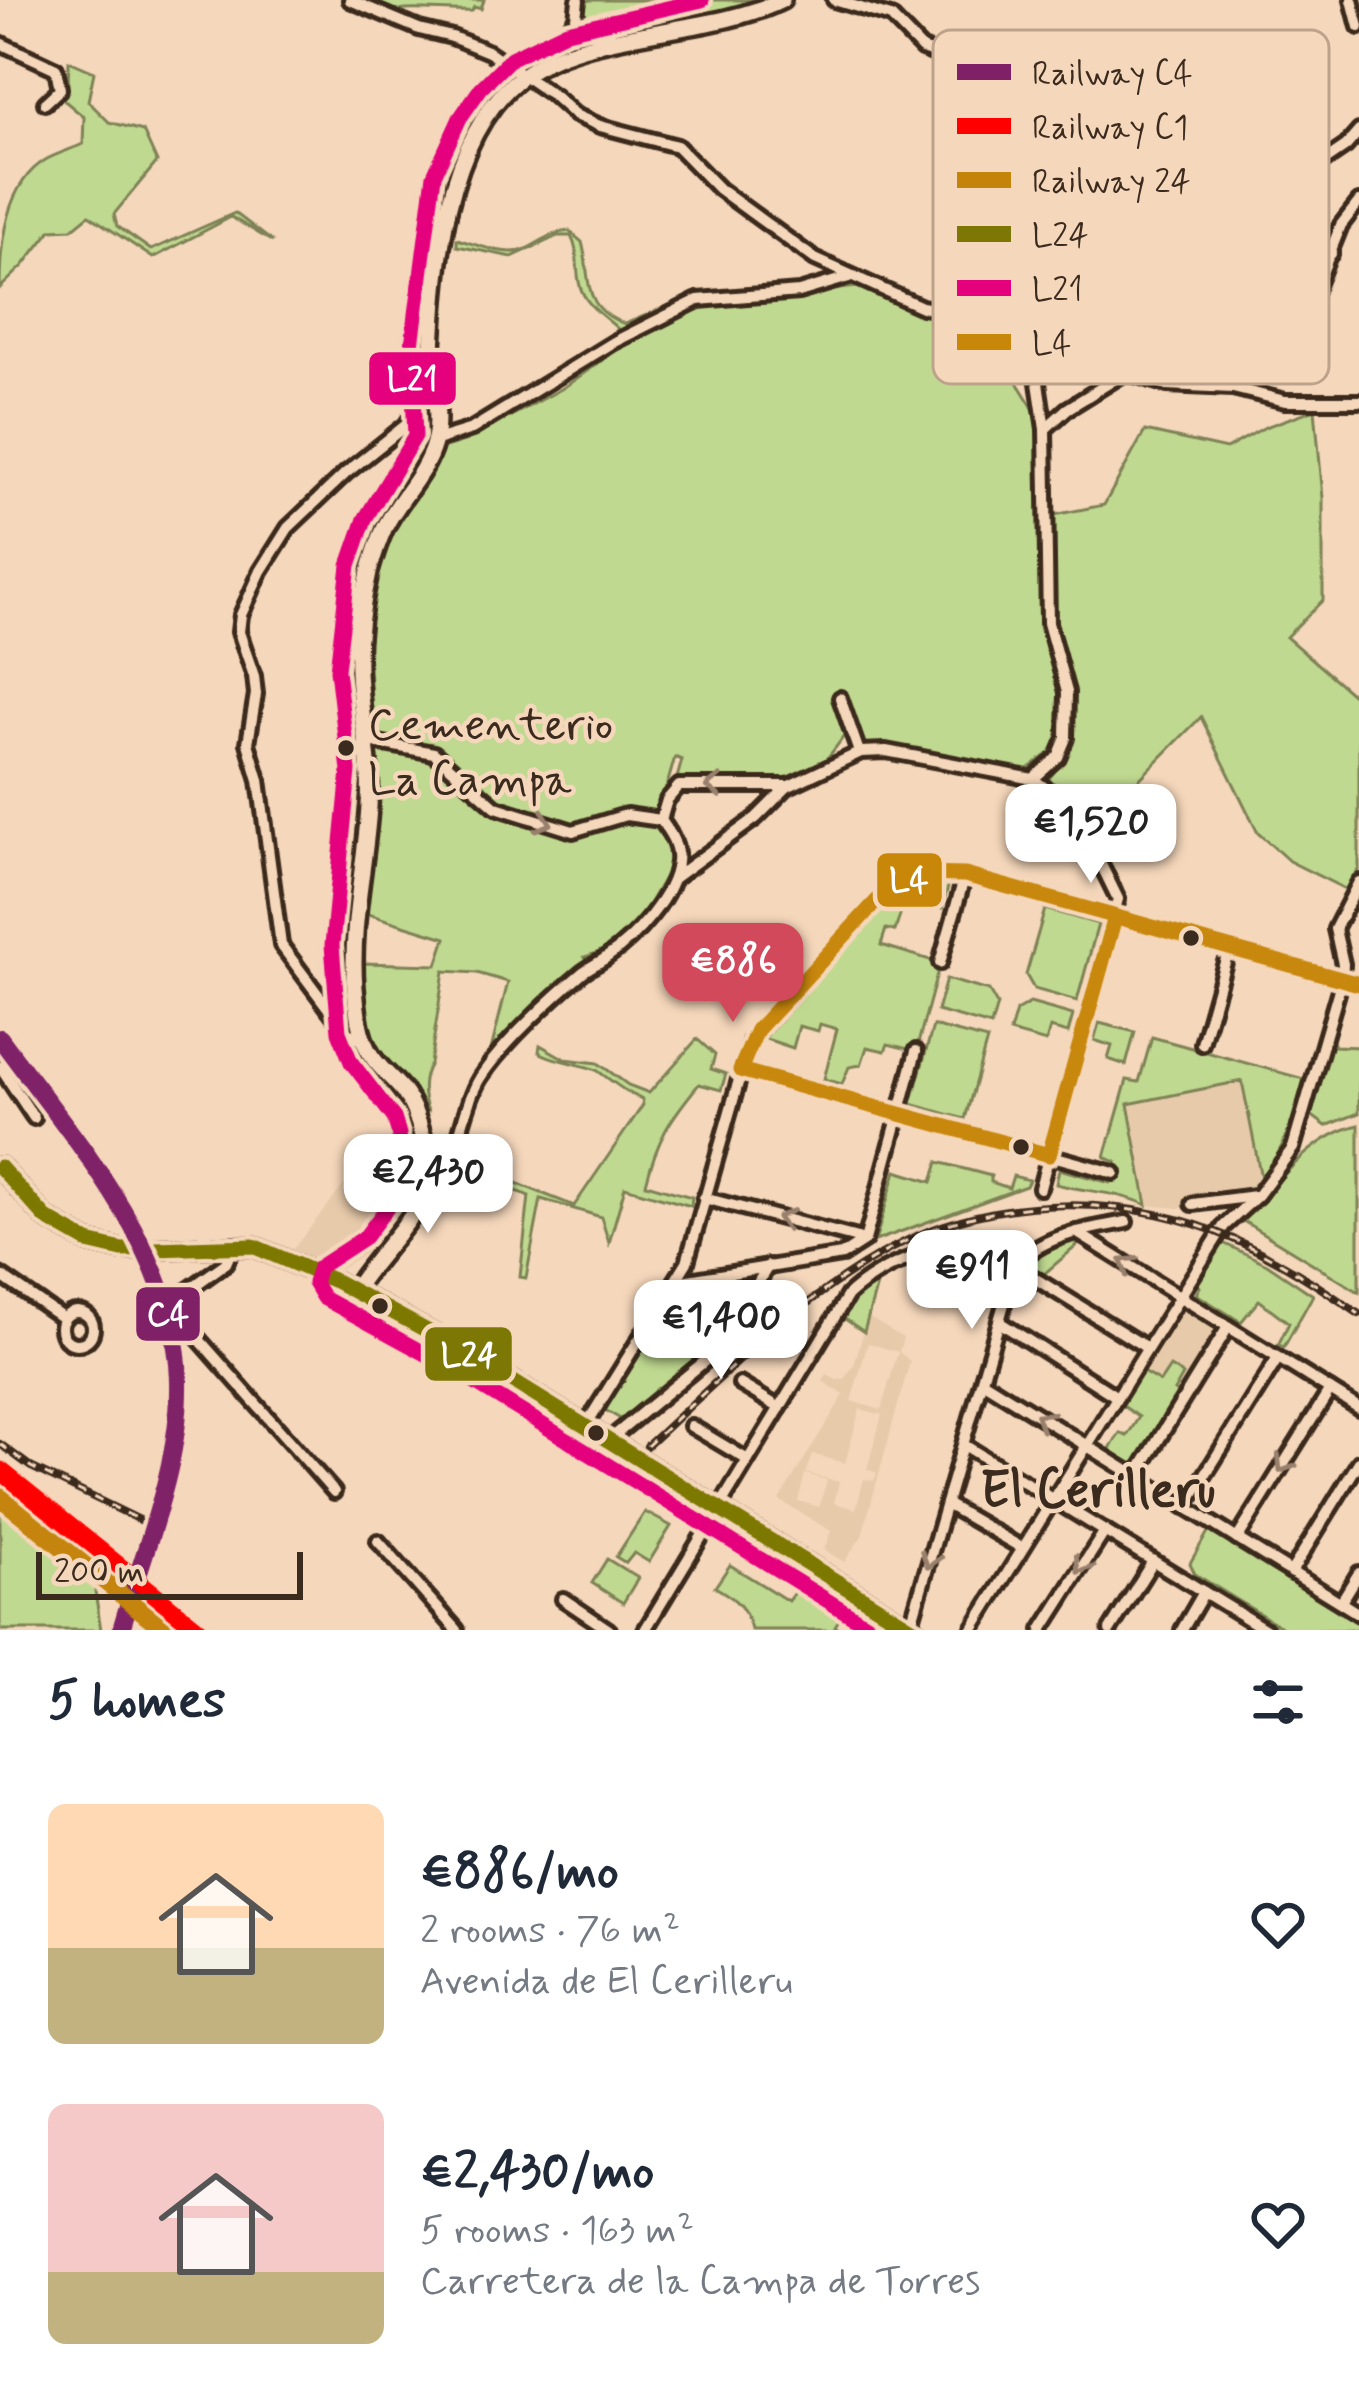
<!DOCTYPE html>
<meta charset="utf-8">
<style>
:root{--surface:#fff;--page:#f6f6f7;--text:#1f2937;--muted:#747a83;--accent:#d1495b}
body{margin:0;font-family:Mynerve,sans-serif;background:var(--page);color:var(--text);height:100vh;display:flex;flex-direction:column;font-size:45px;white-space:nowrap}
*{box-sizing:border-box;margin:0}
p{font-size:39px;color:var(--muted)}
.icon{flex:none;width:66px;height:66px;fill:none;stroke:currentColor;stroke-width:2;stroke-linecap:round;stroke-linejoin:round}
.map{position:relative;height:1630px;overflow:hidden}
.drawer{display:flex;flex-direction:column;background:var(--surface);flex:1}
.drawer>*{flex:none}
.scale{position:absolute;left:36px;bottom:30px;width:267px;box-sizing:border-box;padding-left:12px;border:6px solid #3b2a1e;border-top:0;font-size:33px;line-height:42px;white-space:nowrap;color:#3b2a1e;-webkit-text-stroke:9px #f5d7bb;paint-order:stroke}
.price{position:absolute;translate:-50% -102px;padding:0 27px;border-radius:24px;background:#fff;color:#222;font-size:39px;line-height:78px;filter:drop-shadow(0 3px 6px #0008)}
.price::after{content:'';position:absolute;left:50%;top:72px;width:36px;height:27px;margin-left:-18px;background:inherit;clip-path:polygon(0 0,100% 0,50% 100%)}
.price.selected{background:var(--accent);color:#fff}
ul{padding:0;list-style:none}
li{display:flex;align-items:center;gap:36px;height:300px;padding:0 48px}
li span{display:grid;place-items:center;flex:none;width:336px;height:240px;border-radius:18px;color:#555}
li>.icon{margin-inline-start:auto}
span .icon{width:144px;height:144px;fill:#fffc;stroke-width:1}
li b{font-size:51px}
h2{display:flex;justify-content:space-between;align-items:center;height:144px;padding:0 48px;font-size:51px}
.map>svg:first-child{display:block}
.built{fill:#e7caaa;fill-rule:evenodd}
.green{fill:#c0d990;stroke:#7e8257;stroke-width:3}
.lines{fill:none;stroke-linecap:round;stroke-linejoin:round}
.street-casing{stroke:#3b2a1e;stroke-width:20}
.secondary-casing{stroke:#3b2a1e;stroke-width:24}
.street{stroke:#f5d7bb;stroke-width:10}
.secondary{stroke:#f5d7bb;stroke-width:15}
.rail-casing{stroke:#3b2a1e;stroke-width:8}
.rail{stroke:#f5d7bb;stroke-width:3;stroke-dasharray:9;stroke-linecap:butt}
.bus-1-casing{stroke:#f5d7bb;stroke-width:24}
.bus-2-casing{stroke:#f5d7bb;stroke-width:24}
.bus-3-casing{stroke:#f5d7bb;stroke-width:24}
.bus-1{stroke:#7d7805;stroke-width:15}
.bus-2{stroke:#e5007d;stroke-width:15}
.bus-3{stroke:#c88708;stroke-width:15}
.rail-1-casing{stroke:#f5d7bb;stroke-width:27}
.rail-2-casing{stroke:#f5d7bb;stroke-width:27}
.rail-3-casing{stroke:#f5d7bb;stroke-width:27}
.rail-1{stroke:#802168;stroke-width:18}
.rail-2{stroke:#f00;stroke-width:18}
.rail-3{stroke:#c48409;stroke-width:18}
.oneway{stroke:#98806c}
.bus-dot{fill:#3b2a1e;stroke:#f5d7bb;stroke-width:4.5}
.labels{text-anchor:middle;stroke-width:9;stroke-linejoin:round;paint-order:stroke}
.bus-label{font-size:45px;fill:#3b2a1e;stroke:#f5d7bb;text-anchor:start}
.neighbourhood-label{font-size:51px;font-weight:bold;fill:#3b2a1e;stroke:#f5d7bb}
.key{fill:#f5d7bb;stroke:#bda38c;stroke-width:3}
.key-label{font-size:33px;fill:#3b2a1e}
.line-badge{stroke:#f5d7bb;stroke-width:4.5}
.badge-label{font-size:33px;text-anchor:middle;font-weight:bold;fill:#fff}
</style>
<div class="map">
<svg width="1359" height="1630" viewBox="0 0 1359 1630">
<rect width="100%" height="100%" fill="#f5d7bb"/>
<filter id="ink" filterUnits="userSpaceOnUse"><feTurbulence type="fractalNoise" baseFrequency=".00833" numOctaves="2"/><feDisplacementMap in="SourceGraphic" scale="24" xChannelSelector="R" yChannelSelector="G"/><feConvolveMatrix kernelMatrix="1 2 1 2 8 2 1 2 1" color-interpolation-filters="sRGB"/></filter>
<g filter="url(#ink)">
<g class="built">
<path d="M 1243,1081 L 1261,1185 L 1242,1203 L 1213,1211 L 1146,1205 L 1128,1104 Z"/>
<path d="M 353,1174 L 390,1205 L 407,1213 L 376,1247 L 336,1271 L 293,1249 Z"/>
<path d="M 1182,1310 L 1214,1329 L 1216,1335 L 1199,1362 L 1193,1365 L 1191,1377 L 1180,1395 L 1141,1371 L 1177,1311 Z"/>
<path d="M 868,1317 L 903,1338 L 899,1352 L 910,1361 L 862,1536 L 844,1562 L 824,1550 L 831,1531 L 779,1500 L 844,1395 L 823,1381 L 827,1374 L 837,1380 L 844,1379 L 854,1365 ZM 868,1343 L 898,1352 L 881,1410 L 851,1401 ZM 860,1409 L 882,1415 L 867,1469 L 877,1473 L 874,1481 L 864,1479 L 856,1509 L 834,1503 L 839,1482 L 806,1473 L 812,1454 L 845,1463 ZM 805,1474 L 827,1480 L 819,1507 L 798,1501 Z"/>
</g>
<g class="green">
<path d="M 362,0 L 484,0 L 481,9 L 474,7 L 472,11 C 448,13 410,6 391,13 Z"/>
<path d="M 588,0 L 762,0 L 646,30 L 577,24 Z"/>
<path d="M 69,61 L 94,72 L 88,101 L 109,122 L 143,131 L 157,162 L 114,214 L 117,226 L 151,250 L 235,213 L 273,242 L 231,217 L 153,258 L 89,215 L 72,229 L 51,230 L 23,266 L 0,288 C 0,245 5,183 47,159 C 58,153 72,149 83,144 L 84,117 L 59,96 L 68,86 Z"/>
<path d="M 569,231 L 582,242 C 592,279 580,307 625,324 L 676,303 L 670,310 L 620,331 C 606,317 586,307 580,286 C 575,268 580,253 571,236 L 558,236 L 512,257 L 457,246 L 457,239 C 475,244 506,257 524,250 C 540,243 551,232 569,231 Z"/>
<path d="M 866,286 L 922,312 L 962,319 L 987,334 L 1038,416 L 1042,600 L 1046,638 L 1063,695 L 1064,732 L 1058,746 L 1024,772 L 864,744 L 850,728 C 842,738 835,750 826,759 C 797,787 715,784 677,778 L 682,760 L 675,757 L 658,817 L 620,807 L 618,818 L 571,827 L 496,803 L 437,749 L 373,733 L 367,631 L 377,573 L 387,533 L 442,448 L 467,440 L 563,388 L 621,347 L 690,312 L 718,303 Z"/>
<path d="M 1315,409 L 1323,498 L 1323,600 L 1286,637 L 1359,700 L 1359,868 L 1347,890 L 1289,861 L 1258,833 L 1201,717 L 1089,830 L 1047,781 C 1093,728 1067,686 1056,629 C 1050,592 1053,551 1054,515 L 1104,505 L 1145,431 L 1226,449 L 1265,427 Z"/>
<path d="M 374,747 L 423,756 L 490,809 L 566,834 L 610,828 L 633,820 L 659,824 L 671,847 L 673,862 L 637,925 L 609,949 L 585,957 L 589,961 L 489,1058 L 508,982 L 477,973 L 444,971 L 430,1064 C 421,1078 422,1096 428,1111 L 421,1111 C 414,1084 404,1086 386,1067 C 360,1040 362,997 362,963 L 437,965 L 446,938 L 361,912 Z"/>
<path d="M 952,873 L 942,908 L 924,904 L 922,911 L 903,906 L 895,931 L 886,929 L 881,945 L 940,963 L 916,1051 L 888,1044 L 885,1051 L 867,1047 L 861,1065 L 849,1067 L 842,1084 L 824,1079 L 837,1029 L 820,1024 L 818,1031 L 799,1026 L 793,1048 L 754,1035 L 900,882 Z"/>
<path d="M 1045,909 L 1098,924 L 1077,1001 L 1034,989 L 1026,975 Z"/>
<path d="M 946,979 L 989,991 L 997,1005 L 991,1026 L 937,1011 Z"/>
<path d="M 1030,1003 L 1073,1015 L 1068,1033 L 1050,1028 L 1046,1042 L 1010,1032 L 1016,1011 Z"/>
<path d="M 1099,1023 L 1135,1032 L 1126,1065 L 1108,1059 L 1112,1046 L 1094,1040 Z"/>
<path d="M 933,1026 L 987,1040 L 965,1119 L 911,1104 Z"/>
<path d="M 1152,1037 L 1304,1079 C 1294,1116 1286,1149 1261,1178 L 1242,1081 L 1128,1104 L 1147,1205 C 1120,1192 1085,1192 1056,1184 L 1059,1169 L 1110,1183 L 1116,1162 L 1105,1157 L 1127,1080 L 1139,1082 Z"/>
<path d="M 697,1039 L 715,1055 L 711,1069 L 726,1074 L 721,1090 L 699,1084 C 670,1119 657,1139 646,1184 L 692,1197 L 691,1206 L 625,1187 L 609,1243 L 601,1217 L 541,1199 L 526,1278 L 520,1277 L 529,1196 L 499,1184 L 453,1180 L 455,1173 L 501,1177 L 574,1206 L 643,1105 L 642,1099 C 623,1091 613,1082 598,1071 C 588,1065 556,1062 539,1052 L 540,1045 L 565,1059 L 598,1063 L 628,1085 L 649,1093 Z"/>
<path d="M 1332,1039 L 1335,1046 L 1359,1047 L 1359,1113 L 1326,1126 L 1311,1115 Z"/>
<path d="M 1359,1125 L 1359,1292 L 1243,1221 C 1275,1186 1311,1135 1359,1125 Z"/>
<path d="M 938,1162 L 991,1176 L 991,1182 L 1009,1188 L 1013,1176 L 1029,1180 L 1026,1186 L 875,1241 L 896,1171 L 932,1182 Z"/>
<path d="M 1070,1240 L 1079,1244 L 1044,1274 L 1031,1266 L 1031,1261 Z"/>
<path d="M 1221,1242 L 1267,1264 L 1313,1295 L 1284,1347 L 1278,1345 L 1289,1323 L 1259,1300 L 1241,1322 L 1196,1294 L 1200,1287 L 1195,1282 Z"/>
<path d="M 879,1277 L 864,1332 L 839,1315 L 860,1290 Z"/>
<path d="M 749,1280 L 753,1282 L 727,1329 L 705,1341 L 647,1343 L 680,1290 Z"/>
<path d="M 701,1347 L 691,1370 L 624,1421 L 605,1410 L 644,1348 L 657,1351 Z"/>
<path d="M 1170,1367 L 1183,1375 L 1174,1391 L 1180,1395 L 1137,1462 L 1130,1463 L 1109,1450 L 1120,1433 L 1127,1436 L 1139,1417 L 1120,1404 L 1141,1371 L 1160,1382 Z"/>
<path d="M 0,1497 L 93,1578 L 101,1630 L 0,1630 Z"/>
<path d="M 645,1512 L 671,1526 L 649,1562 L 634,1553 L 626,1563 L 616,1557 Z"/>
<path d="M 1214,1531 L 1359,1621 L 1359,1630 L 1286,1630 L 1195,1574 L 1190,1563 L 1208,1532 Z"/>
<path d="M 607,1559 L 638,1578 L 623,1603 L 592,1583 Z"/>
<path d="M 730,1565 L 788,1601 L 801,1583 L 845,1610 L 835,1626 L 841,1630 L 751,1630 C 746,1607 736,1599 715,1587 Z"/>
</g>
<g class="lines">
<defs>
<g id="street">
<path d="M 350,0 L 419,29 L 452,37 L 489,52 L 554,96 L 575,115 L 600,126 L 677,146 L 719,189 L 815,259 L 922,307 L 957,313 L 1002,334 L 1167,385 L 1233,388 L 1285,401 L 1359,401"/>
<path d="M 578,0 L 576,18 L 567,31 L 608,34 L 617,40"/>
<path d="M 834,0 L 891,17 L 922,49 L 933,53 L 1007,64 L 1024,71 C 1069,102 1127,136 1159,181 C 1196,233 1180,340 1232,376"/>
<path d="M 1352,0 L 1359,27"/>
<path d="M 0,43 L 56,69 L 60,89 L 45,103"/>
<path d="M 1162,184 L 1213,209 L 1264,226 L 1285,246 L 1331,254"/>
<path d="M 1264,226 L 1296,180 L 1346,146 L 1359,131"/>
<path d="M 984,325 C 999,317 1013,312 1025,301 C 1072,256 1080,176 1085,115"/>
<path d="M 1002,334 L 1033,365 L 1037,376 L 1045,429 L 1048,623 L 1067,692 L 1066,738 L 1058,757 L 1033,779"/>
<path d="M 1233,381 L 1232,376 C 1254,363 1268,374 1290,353 L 1341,225 L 1359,202"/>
<path d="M 1045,429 L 1067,409 L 1125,373"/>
<path d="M 436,440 L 472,429 L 614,342 L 698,300 L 799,292 L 849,277"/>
<path d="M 840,698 L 859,752"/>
<path d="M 367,741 L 434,753 L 496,807 L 573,831 L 626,815 L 661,820"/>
<path d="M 661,820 L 667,800 L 679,786 L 789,786 L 861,752 L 886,751 L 1033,779 L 1055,795 L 1083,828 L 1118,899 L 1040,1188"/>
<path d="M 674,878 L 756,818 L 788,786"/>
<path d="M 940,963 L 965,875"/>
<path d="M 365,1042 L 346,1032 L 281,945 L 259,780 L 248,743 L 256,694 L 254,676 L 239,632 L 241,615 L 261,571 L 288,528 L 346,473 L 406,425 L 432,386"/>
<path d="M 1202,1044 L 1229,948"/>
<path d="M 0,1067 L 34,1118"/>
<path d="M 740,1070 L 1114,1173"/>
<path d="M 426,1189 L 435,1188 C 457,1168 461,1109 480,1078 C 502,1044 552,998 583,972 C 591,966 599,963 607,957 C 634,939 674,896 677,862 C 679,845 670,833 661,820"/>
<path d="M 704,1198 L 865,1240"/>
<path d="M 1193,1204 L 1255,1196"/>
<path d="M 1076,1232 L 1359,1408"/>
<path d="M 234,1244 L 226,1263 L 180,1296 L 182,1320 L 334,1492"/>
<path d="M 1015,1266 L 1147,1348"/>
<path d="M 0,1275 L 64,1319"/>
<path d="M 676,1282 L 842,1255 L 865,1240 L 916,1051"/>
<circle cx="77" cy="1328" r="16"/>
<path d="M 999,1322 L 1117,1397"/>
<path d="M 982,1381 L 1359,1614"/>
<path d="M 740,1384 L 780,1408"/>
<path d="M 586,1425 L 687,1262 L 750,1041 L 884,893 C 911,875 932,870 965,875 L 1359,984"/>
<path d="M 691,1426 L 748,1460"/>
<path d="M 609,1440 L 717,1351 L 768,1266"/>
<path d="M 964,1445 L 1266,1630"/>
<path d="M 1136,1476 L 1228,1327"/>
<path d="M 946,1504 L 1022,1548"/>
<path d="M 1185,1507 L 1278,1358"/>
<path d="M 1237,1539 L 1330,1390"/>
<path d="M 378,1541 L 457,1630"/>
<path d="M 1291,1572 L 1359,1462"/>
<path d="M 563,1599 L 609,1630"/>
<path d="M 1341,1602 L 1359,1573"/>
<path d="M 910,1627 L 1015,1266 C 1042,1235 1088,1229 1126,1222"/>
<path d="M 645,1630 L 848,1295 C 895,1253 949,1246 1009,1240 L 1019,1245 L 1020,1260"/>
<path d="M 972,1630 L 1224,1226 L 1258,1195 L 1293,1148 L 1342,979 L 1343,964 L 1335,929 L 1359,882"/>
<path d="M 1042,1630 L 1105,1531"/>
<path d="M 1110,1630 L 1153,1561"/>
<path d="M 1182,1630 L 1204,1592"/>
</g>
<g id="secondary">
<path d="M 0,1167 L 46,1218 L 88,1242 L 122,1250 L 253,1246 L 335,1281 L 457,1347 L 915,1630"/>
<path d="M 354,1291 C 370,1261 422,1214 426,1187 C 430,1159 420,1114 403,1091 C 392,1077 376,1066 368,1050 C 358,1031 357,1008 355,988 C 350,926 365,868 369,807 C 372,761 360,717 358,671 C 357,639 362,603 369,572 C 373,558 378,542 384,529 C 398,499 425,476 434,443 C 442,414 431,382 432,353 C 435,266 446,141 515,82 C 580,26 706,38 782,0"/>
</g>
</defs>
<use href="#street" class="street-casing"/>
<use href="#secondary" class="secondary-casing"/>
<use href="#street" class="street"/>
<use href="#secondary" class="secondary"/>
<defs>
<g id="rail">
<path d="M 0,1444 L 31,1467 L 142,1521"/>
<path d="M 647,1446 C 724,1375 802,1295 896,1246 C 997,1193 1130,1193 1233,1239 C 1278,1259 1319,1286 1359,1314"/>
<path d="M 0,1477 L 190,1630"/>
</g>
</defs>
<use href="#rail" class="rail-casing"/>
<use href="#rail" class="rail"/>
<defs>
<path id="bus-1" d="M 0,1167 L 46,1218 L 88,1242 L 122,1250 L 253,1246 L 335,1281 L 457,1347 L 915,1630"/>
<path id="bus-2" d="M 702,0 L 567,31 L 511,58 L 481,88 L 460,118 L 434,175 L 411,353 L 415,436 L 365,519 L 349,565 L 337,670 L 349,771 L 332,945 L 339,1032 L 351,1062 L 394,1118 L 399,1134 L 404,1185 L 365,1237 L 319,1267 L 314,1283 L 323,1298 L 446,1365 L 875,1630"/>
<path id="bus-3" d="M 1115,917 L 1049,1155 L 740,1070 L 757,1030 L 884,893 L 920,874 L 965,875 L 1359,984"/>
</defs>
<use href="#bus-1" class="bus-1-casing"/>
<use href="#bus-2" class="bus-2-casing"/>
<use href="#bus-3" class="bus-3-casing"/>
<use href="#bus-1" class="bus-1"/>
<use href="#bus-2" class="bus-2"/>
<use href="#bus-3" class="bus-3"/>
<defs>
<path id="rail-1" d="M 0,1038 C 73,1139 176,1250 179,1381 C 181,1465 143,1551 121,1630"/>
<path id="rail-2" d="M 0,1470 L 199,1630"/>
<path id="rail-3" d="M 0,1497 L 165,1630"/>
</defs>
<use href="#rail-1" class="rail-1-casing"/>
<use href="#rail-2" class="rail-2-casing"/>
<use href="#rail-3" class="rail-3-casing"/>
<use href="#rail-1" class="rail-1"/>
<use href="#rail-2" class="rail-2"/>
<use href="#rail-3" class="rail-3"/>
</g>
<defs><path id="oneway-chevron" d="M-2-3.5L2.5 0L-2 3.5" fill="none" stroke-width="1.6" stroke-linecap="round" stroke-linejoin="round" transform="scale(3)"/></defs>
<g class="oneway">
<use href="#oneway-chevron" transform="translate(714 786) rotate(180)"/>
<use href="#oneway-chevron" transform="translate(544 822) rotate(18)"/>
<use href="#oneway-chevron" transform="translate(785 1219) rotate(-165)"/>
<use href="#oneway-chevron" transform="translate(1127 1264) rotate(-148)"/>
<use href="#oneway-chevron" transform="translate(1043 1419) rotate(-148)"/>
<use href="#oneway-chevron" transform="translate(1284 1465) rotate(122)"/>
<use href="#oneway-chevron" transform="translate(930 1560) rotate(107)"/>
<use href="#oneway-chevron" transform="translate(1082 1566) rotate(122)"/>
</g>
</g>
<g class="bus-dot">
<circle cx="346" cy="748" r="10"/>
<circle cx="1191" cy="938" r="10"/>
<circle cx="1021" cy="1147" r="10"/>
<circle cx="380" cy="1306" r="10"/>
<circle cx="596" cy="1433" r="10"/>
</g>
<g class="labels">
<g class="bus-label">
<text x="368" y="739">Cementerio<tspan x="368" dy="55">La Campa</tspan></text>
</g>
<g class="neighbourhood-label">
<text x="1098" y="1506">El Cerilleru</text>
</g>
</g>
<rect x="933" y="30" width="396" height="354" rx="18" class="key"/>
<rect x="957" y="64" width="54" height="16" fill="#802168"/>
<rect x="957" y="118" width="54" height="16" fill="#f00"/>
<rect x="957" y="172" width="54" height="16" fill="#c48409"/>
<rect x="957" y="226" width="54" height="16" fill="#7d7805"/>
<rect x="957" y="280" width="54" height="16" fill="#e5007d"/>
<rect x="957" y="334" width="54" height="16" fill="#c88708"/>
<g class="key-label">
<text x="1032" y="84">Railway C4</text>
<text x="1032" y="138">Railway C1</text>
<text x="1032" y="192">Railway 24</text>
<text x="1032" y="246">L24</text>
<text x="1032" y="300">L21</text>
<text x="1032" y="354">L4</text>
</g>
<g class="line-badge">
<rect x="367" y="350" width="91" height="57" rx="12" fill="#e5007d"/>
<rect x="875" y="851" width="69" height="58" rx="12" fill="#c88708"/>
<rect x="134" y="1285" width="68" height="58" rx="12" fill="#802168"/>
<rect x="423" y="1325" width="91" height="58" rx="12" fill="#7d7805"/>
</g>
<g class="badge-label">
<text x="412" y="390">L21</text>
<text x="909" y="891">L4</text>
<text x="168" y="1325">C4</text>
<text x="469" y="1366">L24</text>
</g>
</svg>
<div class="scale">200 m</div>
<b class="price" style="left:1091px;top:886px">€1,520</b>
<b class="price selected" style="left:733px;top:1025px">€886</b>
<b class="price" style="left:428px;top:1236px">€2,430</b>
<b class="price" style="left:972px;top:1332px">€911</b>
<b class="price" style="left:721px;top:1382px">€1,400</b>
</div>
<section class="drawer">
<h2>5 homes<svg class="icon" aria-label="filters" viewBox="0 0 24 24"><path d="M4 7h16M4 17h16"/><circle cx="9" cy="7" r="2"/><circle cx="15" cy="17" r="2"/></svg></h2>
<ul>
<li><span style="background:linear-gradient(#ffd9b3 60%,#c2b280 0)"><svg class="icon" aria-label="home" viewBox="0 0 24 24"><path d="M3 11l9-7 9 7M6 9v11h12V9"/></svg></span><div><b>€886/mo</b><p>2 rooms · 76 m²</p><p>Avenida de El Cerilleru</p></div><svg class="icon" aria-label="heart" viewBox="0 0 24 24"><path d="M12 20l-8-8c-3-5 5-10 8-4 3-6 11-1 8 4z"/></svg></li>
<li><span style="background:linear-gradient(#f6c9c9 70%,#c2b280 0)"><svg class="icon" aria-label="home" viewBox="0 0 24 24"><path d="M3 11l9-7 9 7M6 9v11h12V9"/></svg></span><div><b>€2,430/mo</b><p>5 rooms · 163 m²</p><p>Carretera de la Campa de Torres</p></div><svg class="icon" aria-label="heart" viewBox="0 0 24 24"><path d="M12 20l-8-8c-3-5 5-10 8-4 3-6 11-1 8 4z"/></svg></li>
</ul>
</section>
